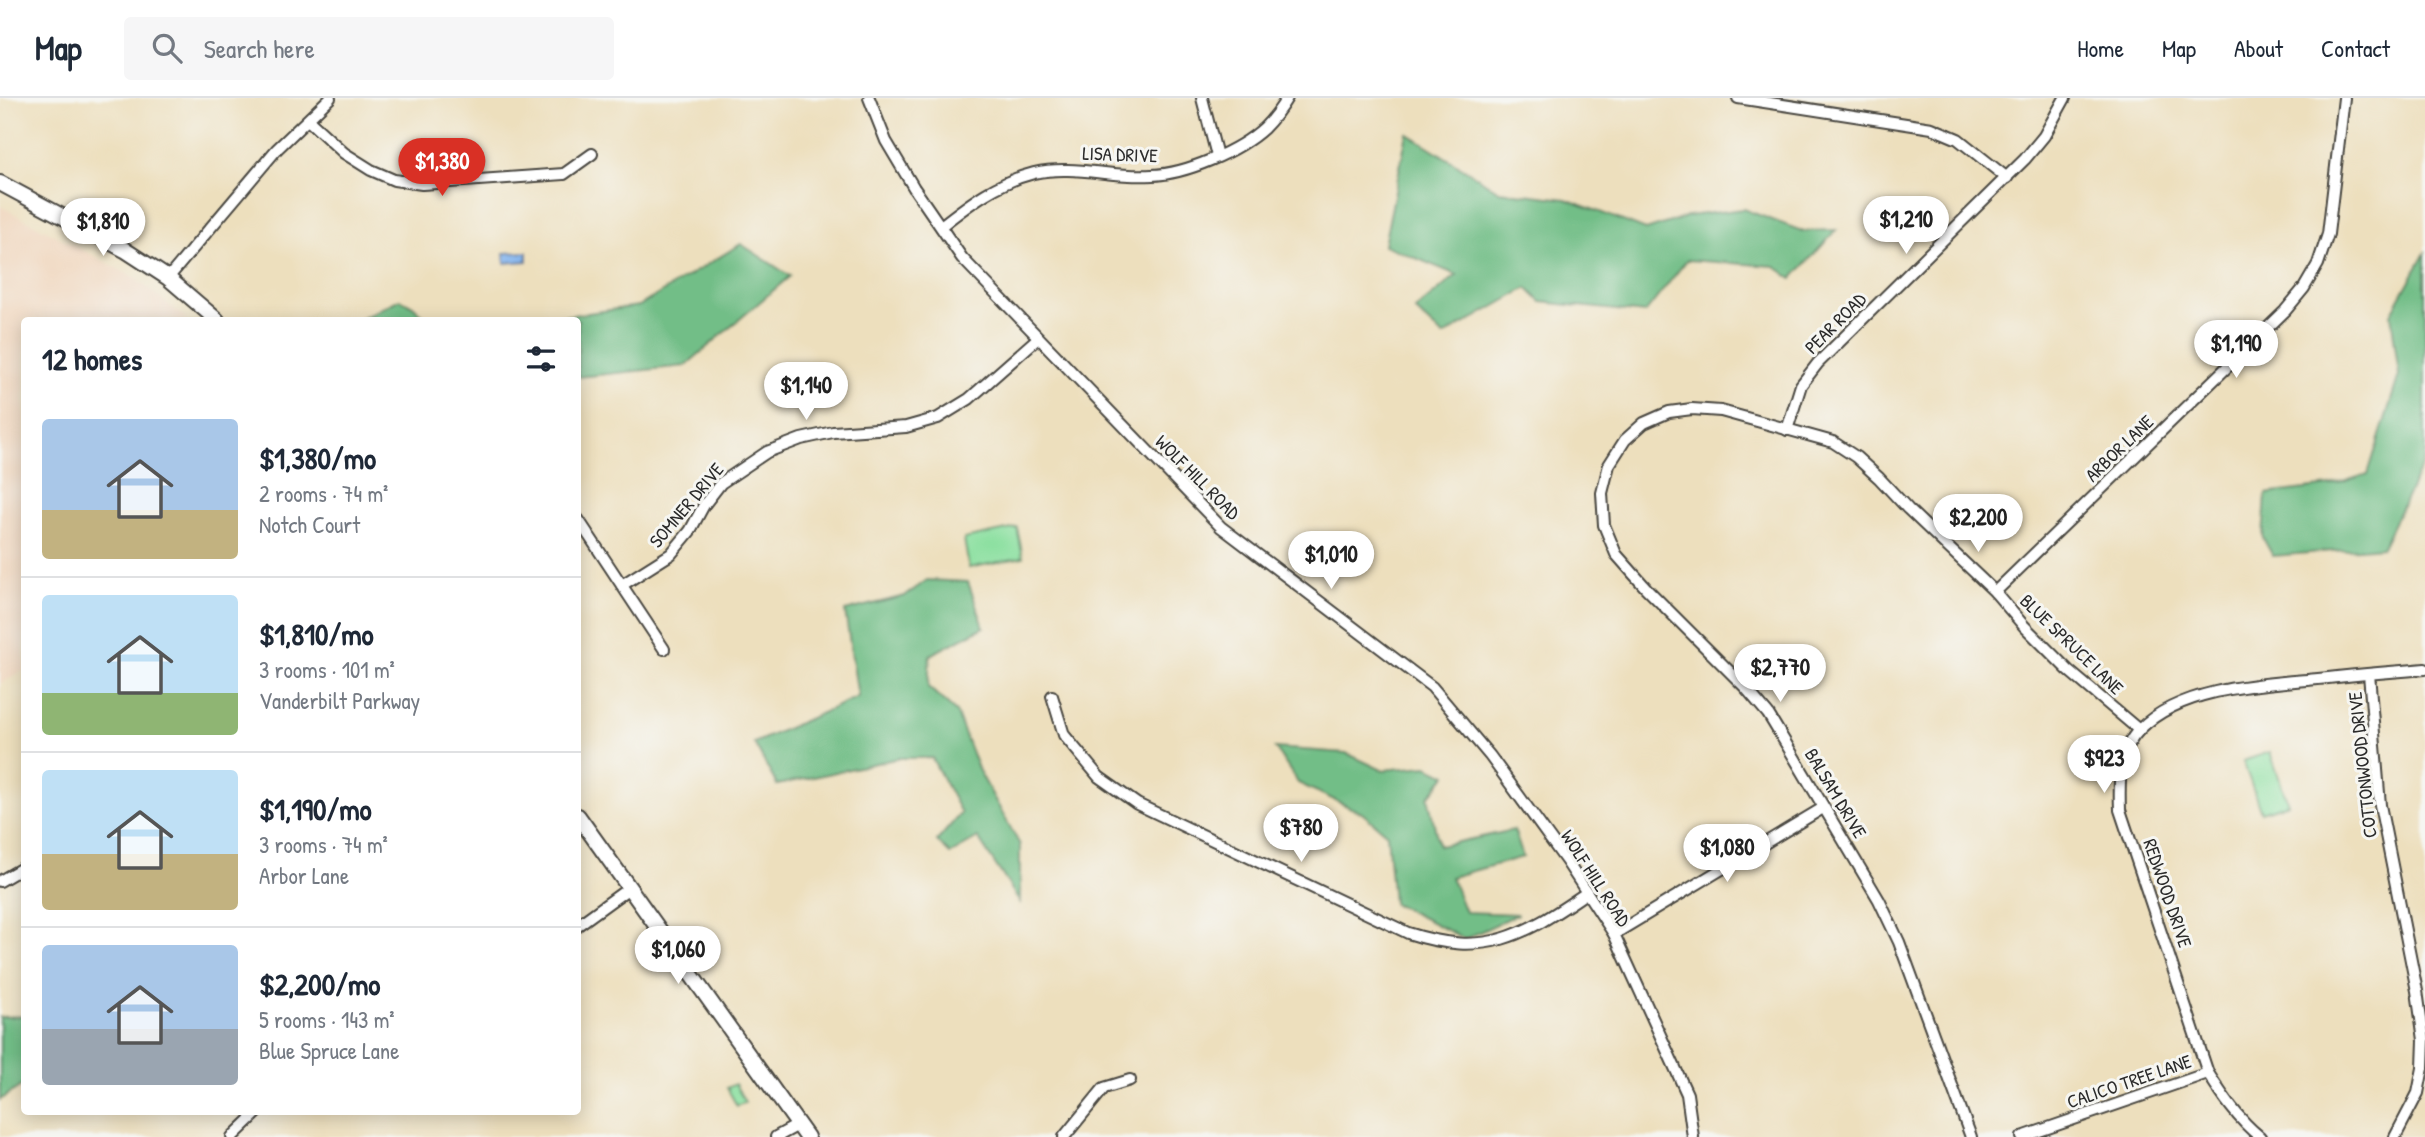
<!DOCTYPE html>
<meta charset="utf-8">
<style>
:root{--surface:#fff;--page:#f6f6f7;--text:#1f2937;--muted:#747a83;--line:#e0e1e3;--accent:#d93025}
body{margin:0;font-family:"Patrick Hand",sans-serif;background:var(--page);color:var(--text);height:100vh;display:flex;flex-direction:column;font-size:26px;white-space:nowrap}
*{box-sizing:border-box;margin:0}
p{font-size:23px;color:var(--muted)}
.icon{flex:none;width:38px;height:38px;fill:none;stroke:currentColor;stroke-width:2;stroke-linecap:round;stroke-linejoin:round}
.map{position:relative;flex:1;overflow:hidden}
.panel{position:absolute;left:21px;top:219px;width:560px;height:798px;display:flex;flex-direction:column;background:var(--surface);border-radius:7px;box-shadow:0 4px 18px #0003}
.panel>*{flex:none}
.price{position:absolute;translate:-50% -60px;padding:0 16px;border-radius:24px;background:#fff;color:#222;font-size:23px;line-height:46px;filter:drop-shadow(0 2px 4px #0008)}
.price::after{content:'';position:absolute;left:50%;top:42px;width:21px;height:16px;margin-left:-10px;background:inherit;clip-path:polygon(0 0,100% 0,50% 100%)}
.price.current{background:var(--accent);color:#fff}
ul{padding:0;list-style:none}
li{display:flex;align-items:center;gap:21px;height:175px;padding:0 21px}
li+li{border-top:2px solid var(--line)}
li span{display:grid;place-items:center;flex:none;width:196px;height:140px;border-radius:7px;color:#555}
li>.icon{margin-inline-start:auto}
span .icon{width:84px;height:84px;fill:#fffc;stroke-width:1}
li b{font-size:30px}
h2{display:flex;justify-content:space-between;align-items:center;height:84px;padding:0 21px;font-size:30px}
header{display:flex;align-items:center;gap:42px;box-sizing:border-box;height:98px;padding:0 35px;background:var(--surface);border-bottom:2px solid var(--line)}
header strong{font-size:33px}
nav{display:flex;gap:38px;margin-inline-start:auto;font-size:24px}
.search{width:490px;height:63px;background:var(--page);display:flex;align-items:center;gap:18px;box-sizing:border-box;padding:0 24px;border-radius:7px;color:var(--muted);font-size:26px}
.map>svg:first-child{display:block}
.built{fill:#f0d5bc}
.green{fill:#8de0a1;stroke:#5c8666;stroke-width:2}
.forest{fill:#72be87;stroke:#4e7459;stroke-width:2}
.water{fill:#81b2ed;stroke:#566e8c;stroke-width:2}
.lines{fill:none;stroke-linecap:round;stroke-linejoin:round}
.minor-casing{stroke:#484641;stroke-width:14}
.major-casing{stroke:#484641;stroke-width:18}
.minor{stroke:#fff;stroke-width:10}
.major{stroke:#fff;stroke-width:14}
.labels{text-anchor:middle;stroke-width:6;stroke-linejoin:round;paint-order:stroke}
.street-label{font-size:19px;fill:#2b2b2b;stroke:#f6f6f2}
</style>
<header>
<strong>Map</strong>
<div class="search"><svg class="icon" aria-label="search" viewBox="0 0 24 24"><circle cx="10" cy="10" r="6"/><path d="M15 15l6 6"/></svg>Search here</div>
<nav><a>Home</a><a>Map</a><a>About</a><a>Contact</a></nav>
</header>
<div class="map">
<svg width="2425" height="1039" viewBox="0 0 2425 1039">
<rect width="100%" height="100%" fill="#f6f6f2"/>
<filter id="ink" filterUnits="userSpaceOnUse"><feTurbulence type="fractalNoise" baseFrequency=".0143" numOctaves="2"/><feDisplacementMap in="SourceGraphic" scale="14" xChannelSelector="R" yChannelSelector="G"/><feConvolveMatrix kernelMatrix="1 2 1 2 8 2 1 2 1" color-interpolation-filters="sRGB"/></filter>
<filter id="wash" filterUnits="userSpaceOnUse"><feTurbulence type="fractalNoise" baseFrequency=".00686" numOctaves="4" result="noise"/><feDisplacementMap in="SourceGraphic" scale="28" xChannelSelector="R" yChannelSelector="G"/><feGaussianBlur stdDeviation="1.57" result="paint"/><feColorMatrix in="noise" values="0 0 0 0 0 0 0 0 0 0 0 0 0 0 0 0 0 1.4 0 .05"/><feComposite in="paint" operator="in"/></filter>
<g filter="url(#wash)">
<rect width="100%" height="100%" fill="#eddfbd"/>
<path class="built" d="M 0,108 L 135,180 L 188,222 L 24,222 L 24,572 L 0,586 Z"/>
<g class="green">
<path d="M 1017,430 L 1023,459 L 969,470 L 964,441 Z"/>
<path d="M 2270,654 L 2288,705 L 2261,714 L 2243,663 Z"/>
<path d="M 735,986 L 745,1004 L 737,1008 L 727,990 Z"/>
</g>
<g class="forest">
<path d="M 1407,35 L 1499,93 L 1566,101 L 1646,132 L 1689,118 L 1743,111 L 1802,133 L 1836,132 L 1792,181 L 1775,168 L 1687,162 L 1645,215 L 1541,204 L 1527,190 L 1443,238 L 1415,212 L 1457,177 L 1384,147 Z"/>
<path d="M 741,146 L 790,178 L 685,268 L 578,279 L 578,222 L 537,222 L 639,208 Z"/>
<path d="M 2425,155 L 2425,355 L 2423,365 L 2382,449 L 2273,458 L 2263,440 L 2266,396 L 2330,388 L 2368,376 L 2399,277 L 2391,216 Z"/>
<path d="M 400,201 L 413,208 L 428,222 L 359,222 Z"/>
<path d="M 927,482 L 968,484 L 984,529 L 930,557 L 928,589 L 956,614 L 979,673 L 1020,747 L 1020,804 L 978,740 L 950,756 L 937,743 L 961,715 L 932,660 L 899,660 L 777,687 L 754,645 L 858,599 L 845,513 L 905,498 Z"/>
<path d="M 1275,650 L 1346,655 L 1382,672 L 1427,668 L 1447,677 L 1428,699 L 1439,748 L 1514,732 L 1523,759 L 1451,779 L 1465,814 L 1518,816 L 1465,841 L 1393,805 L 1387,736 L 1362,715 L 1298,685 Z"/>
<path d="M 24,918 L 24,986 L 0,1002 L 0,919 Z"/>
</g>
<path class="water" d="M 527,154 L 527,163 L 505,165 L 504,155 Z"/>
</g>
<g filter="url(#ink)">
<g class="lines">
<defs>
<g id="minor">
<path d="M 869,0 L 886,43 L 914,90 L 962,160 L 1221,429 L 1432,589 L 1490,658 L 1567,764 L 1614,836 L 1687,996 L 1693,1039"/>
<path d="M 1202,0 L 1217,58"/>
<path d="M 1738,0 L 1932,30 L 1958,41 L 2007,80"/>
<path d="M 308,22 L 344,55 L 371,72 L 394,82 L 422,86 L 564,76 L 592,56"/>
<path d="M 941,128 C 970,105 998,84 1034,75 C 1073,66 1113,80 1152,77 C 1186,76 1239,53 1264,30 C 1273,21 1281,10 1287,0"/>
<path d="M 168,180 L 277,51 L 330,0"/>
<path d="M 1787,332 L 1801,287 L 1818,265 L 2025,61 L 2044,38 L 2065,0"/>
<path d="M 578,421 L 664,551"/>
<path d="M 622,487 L 671,456 L 690,433 L 704,407 L 721,385 L 767,354 L 801,341 L 833,334 L 906,329 L 938,320 L 969,301 L 1038,240"/>
<path d="M 1995,494 L 2285,213 L 2304,190 L 2318,166 L 2328,136 L 2344,0"/>
<path d="M 2369,576 L 2380,707 L 2417,893 L 2424,942 L 2423,970 L 2418,995 L 2395,1039"/>
<path d="M 1052,598 L 1064,637 L 1099,679 L 1137,706 L 1408,835 C 1485,860 1522,839 1586,795"/>
<path d="M 0,783 L 24,769"/>
<path d="M 578,827 L 629,790"/>
<path d="M 1614,836 L 1823,710"/>
<path d="M 232,1039 L 259,1013"/>
<path d="M 776,1039 L 798,1027"/>
<path d="M 1064,1039 L 1104,990 L 1130,982"/>
<path d="M 1971,1039 L 1899,844 L 1879,802 L 1788,649 L 1768,616 L 1745,589 L 1646,490 L 1616,456 L 1604,427 L 1602,395 L 1609,367 L 1625,342 L 1644,325 L 1669,314 L 1692,311 L 1721,313 L 1833,344 L 1856,359 L 1879,380 L 1908,411 L 1995,494 L 2024,528 L 2068,572 L 2139,632"/>
<path d="M 2022,1039 L 2208,975"/>
<path d="M 2260,1039 C 2238,1021 2223,999 2208,975 L 2120,712 C 2119,684 2118,653 2140,631 C 2182,589 2262,586 2318,581 C 2354,577 2389,574 2425,571"/>
</g>
<g id="major">
<path d="M 0,85 L 125,152 L 168,180 L 217,222"/>
<path d="M 578,718 L 807,1039"/>
</g>
</defs>
<use href="#minor" class="minor-casing"/>
<use href="#major" class="major-casing"/>
<use href="#minor" class="minor"/>
<use href="#major" class="major"/>
</g>
</g>
<g class="labels">
<g class="street-label">
<text transform="translate(1120 56) rotate(2)" y="7">LISA DRIVE</text>
<text transform="translate(1835 225) rotate(-45)" y="7">PEAR ROAD</text>
<text transform="translate(2119 350) rotate(-44)" y="7">ARBOR LANE</text>
<text transform="translate(1198 379) rotate(45)" y="7">WOLF HILL ROAD</text>
<text transform="translate(686 407) rotate(-50)" y="7">SOMNER DRIVE</text>
<text transform="translate(2072 546) rotate(44)" y="7">BLUE SPRUCE LANE</text>
<text transform="translate(2362 667) rotate(-96)" y="7">COTTONWOOD DRIVE</text>
<text transform="translate(1836 695) rotate(59)" y="7">BALSAM DRIVE</text>
<text transform="translate(1596 780) rotate(57)" y="7">WOLF HILL ROAD</text>
<text transform="translate(2168 795) rotate(71)" y="7">REDWOOD DRIVE</text>
<text transform="translate(2129 983) rotate(-19)" y="7">CALICO TREE LANE</text>
</g>
</g>
</svg>
<b class="price current" style="left:442px;top:100px">$1,380</b>
<b class="price" style="left:1906px;top:158px">$1,210</b>
<b class="price" style="left:103px;top:160px">$1,810</b>
<b class="price" style="left:2236px;top:282px">$1,190</b>
<b class="price" style="left:806px;top:324px">$1,140</b>
<b class="price" style="left:1978px;top:456px">$2,200</b>
<b class="price" style="left:1331px;top:493px">$1,010</b>
<b class="price" style="left:1780px;top:606px">$2,770</b>
<b class="price" style="left:2104px;top:697px">$923</b>
<b class="price" style="left:1301px;top:766px">$780</b>
<b class="price" style="left:1727px;top:786px">$1,080</b>
<b class="price" style="left:678px;top:888px">$1,060</b>
<section class="panel">
<h2>12 homes<svg class="icon" aria-label="filters" viewBox="0 0 24 24"><path d="M4 7h16M4 17h16"/><circle cx="9" cy="7" r="2"/><circle cx="15" cy="17" r="2"/></svg></h2>
<ul>
<li><span style="background:linear-gradient(#a9c7e8 65%,#c2b280 0)"><svg class="icon" aria-label="home" viewBox="0 0 24 24"><path d="M3 11l9-7 9 7M6 9v11h12V9"/></svg></span><div><b>$1,380/mo</b><p>2 rooms · 74 m²</p><p>Notch Court</p></div></li>
<li><span style="background:linear-gradient(#bfe0f5 70%,#8fb573 0)"><svg class="icon" aria-label="home" viewBox="0 0 24 24"><path d="M3 11l9-7 9 7M6 9v11h12V9"/></svg></span><div><b>$1,810/mo</b><p>3 rooms · 101 m²</p><p>Vanderbilt Parkway</p></div></li>
<li><span style="background:linear-gradient(#bfe0f5 60%,#c2b280 0)"><svg class="icon" aria-label="home" viewBox="0 0 24 24"><path d="M3 11l9-7 9 7M6 9v11h12V9"/></svg></span><div><b>$1,190/mo</b><p>3 rooms · 74 m²</p><p>Arbor Lane</p></div></li>
<li><span style="background:linear-gradient(#a9c7e8 60%,#9aa5b1 0)"><svg class="icon" aria-label="home" viewBox="0 0 24 24"><path d="M3 11l9-7 9 7M6 9v11h12V9"/></svg></span><div><b>$2,200/mo</b><p>5 rooms · 143 m²</p><p>Blue Spruce Lane</p></div></li>
</ul>
</section>
</div>
